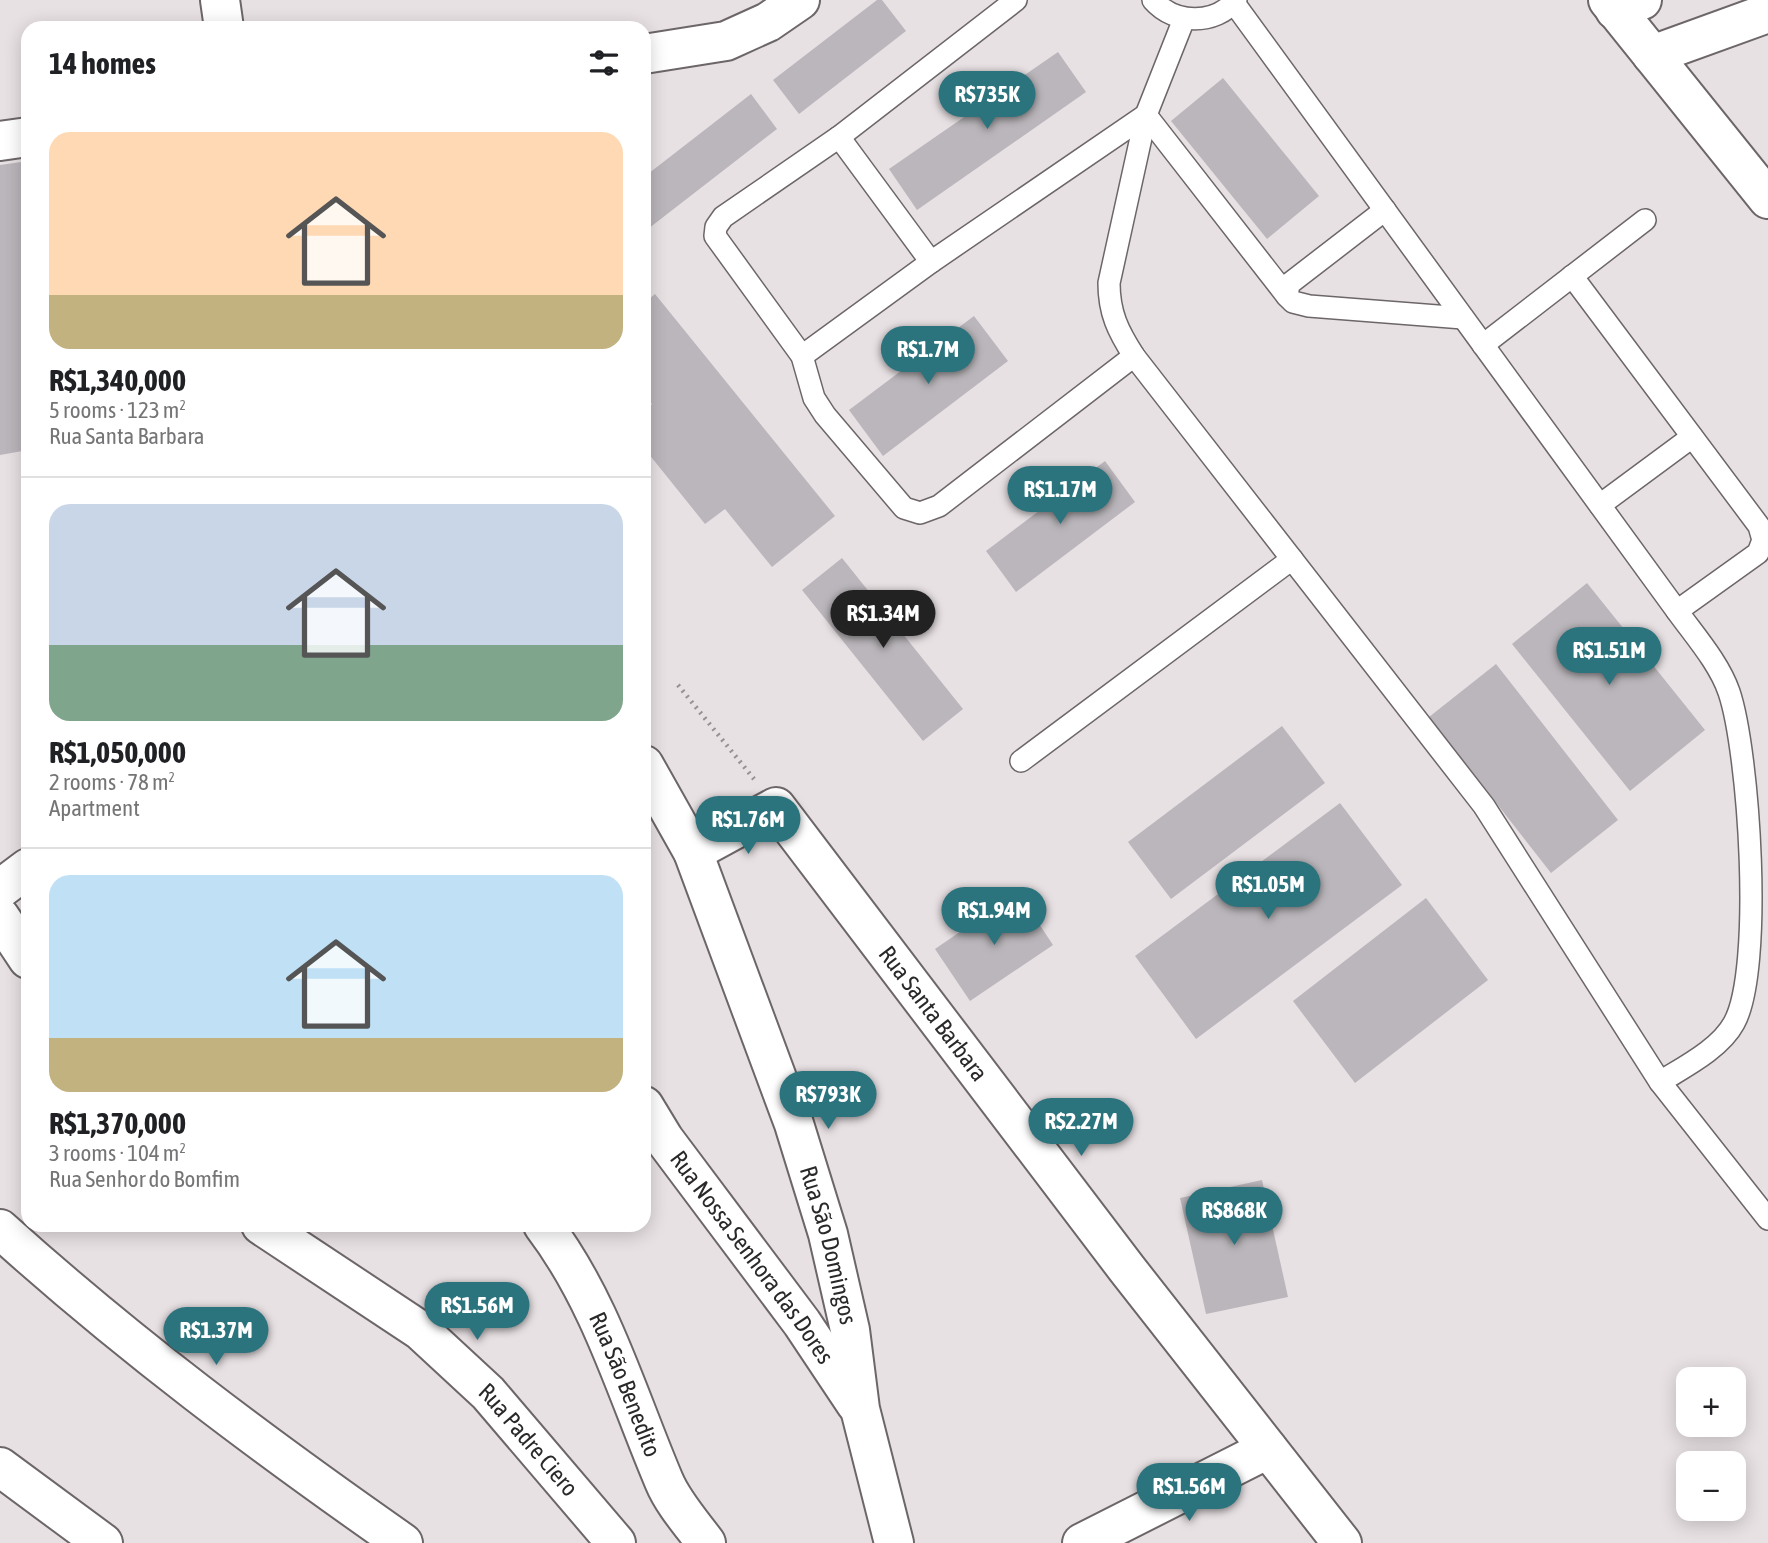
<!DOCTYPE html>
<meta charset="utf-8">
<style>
:root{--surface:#fff;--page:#f2f2f2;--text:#202124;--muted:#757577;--line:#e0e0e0;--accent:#2b737d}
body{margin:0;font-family:"Asap Condensed",sans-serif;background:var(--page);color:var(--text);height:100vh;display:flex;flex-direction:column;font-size:26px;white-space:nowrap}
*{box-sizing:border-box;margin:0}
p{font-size:23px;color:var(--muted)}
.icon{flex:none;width:38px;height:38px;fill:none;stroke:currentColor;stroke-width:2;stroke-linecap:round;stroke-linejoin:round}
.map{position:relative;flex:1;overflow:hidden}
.details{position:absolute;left:21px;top:21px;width:630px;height:1211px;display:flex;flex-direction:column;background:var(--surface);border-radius:21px;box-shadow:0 4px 18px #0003}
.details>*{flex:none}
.controls{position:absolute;left:1676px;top:1367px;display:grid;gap:14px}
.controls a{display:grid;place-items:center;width:70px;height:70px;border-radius:14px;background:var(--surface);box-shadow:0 4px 18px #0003;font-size:35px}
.price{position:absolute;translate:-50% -60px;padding:0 16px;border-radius:24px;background:var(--accent);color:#fff;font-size:23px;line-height:46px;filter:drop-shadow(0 2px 4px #0008)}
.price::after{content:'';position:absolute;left:50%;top:42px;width:21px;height:16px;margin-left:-10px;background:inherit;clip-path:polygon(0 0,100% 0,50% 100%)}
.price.active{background:#222;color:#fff}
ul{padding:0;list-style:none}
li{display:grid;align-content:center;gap:14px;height:371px;padding:0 28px}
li+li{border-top:2px solid var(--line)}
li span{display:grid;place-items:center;height:217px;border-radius:21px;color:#555}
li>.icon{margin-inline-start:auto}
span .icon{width:126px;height:126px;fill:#fffc;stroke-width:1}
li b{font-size:30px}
h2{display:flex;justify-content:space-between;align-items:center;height:84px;padding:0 28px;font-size:30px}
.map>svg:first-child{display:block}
.building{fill:#bab6bb}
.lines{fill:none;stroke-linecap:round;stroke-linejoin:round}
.service-casing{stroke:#6d6669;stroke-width:24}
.minor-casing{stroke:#6d6669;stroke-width:42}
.tertiary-casing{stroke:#6d6669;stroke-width:42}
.path{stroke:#969194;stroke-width:4.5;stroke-dasharray:2 5;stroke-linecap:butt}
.service{stroke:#fff;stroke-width:21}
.minor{stroke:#fff;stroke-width:38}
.tertiary{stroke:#fff;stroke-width:38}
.labels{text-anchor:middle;stroke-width:5;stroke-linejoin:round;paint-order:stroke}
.street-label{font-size:24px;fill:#2a2829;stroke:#fff}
</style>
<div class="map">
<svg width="1768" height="1543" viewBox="0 0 1768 1543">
<rect width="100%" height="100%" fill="#e8e1e4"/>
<g class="building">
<path d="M 877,0 L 882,0 L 906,31 L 799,114 L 773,80 Z"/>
<path d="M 1058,52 L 1086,92 L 917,210 L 889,169 Z"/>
<path d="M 1223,78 L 1319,196 L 1267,239 L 1171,121 Z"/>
<path d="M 751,94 L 777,129 L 644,232 L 644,177 Z"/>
<path d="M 28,161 L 28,450 L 0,455 L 0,165 Z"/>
<path d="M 655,294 L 835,516 L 772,567 L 725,509 L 705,524 L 644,448 L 644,411 L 652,404 L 644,394 L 644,303 Z"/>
<path d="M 974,316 L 1008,361 L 883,456 L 849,410 Z"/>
<path d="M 1105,461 L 1135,502 L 1016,592 L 986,551 Z"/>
<path d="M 842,558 L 963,709 L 923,741 L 802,590 Z"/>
<path d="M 1587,583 L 1705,730 L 1630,791 L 1512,644 Z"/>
<path d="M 1496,664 L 1618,820 L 1551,873 L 1429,717 Z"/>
<path d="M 1282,726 L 1325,783 L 1171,899 L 1128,842 Z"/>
<path d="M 1340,803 L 1402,885 L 1196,1039 L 1135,956 Z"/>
<path d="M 1018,892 L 1053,945 L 970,1001 L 935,949 Z"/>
<path d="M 1426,898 L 1488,980 L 1355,1083 L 1293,1001 Z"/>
<path d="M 1262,1180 L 1288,1297 L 1206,1314 L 1180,1198 Z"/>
</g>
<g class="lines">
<defs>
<g id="service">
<path d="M 1016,0 L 839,137 L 723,217 L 716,227 L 715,236 L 802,356 L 814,398 L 825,415 L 904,508 L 920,513 L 939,506 L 1134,356"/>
<path d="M 1153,0 C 1175,25 1215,25 1236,0"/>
<path d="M 1234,3 L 1677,611 C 1695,636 1719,663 1729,692 C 1749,751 1764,969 1734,1023 C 1720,1049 1684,1067 1660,1082"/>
<path d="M 1184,19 L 1146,115 L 1109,283 C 1109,313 1118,331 1134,356 L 1484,806 L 1660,1082 L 1768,1219"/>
<path d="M 839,137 L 931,262"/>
<path d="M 1385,210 L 1289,284 L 1287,296 L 1293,302 L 1309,306 L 1463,318"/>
<path d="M 1572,276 L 1759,526 L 1763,540 L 1758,553 L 1677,611"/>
<path d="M 1483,345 L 1645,220"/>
<path d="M 802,356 L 931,262 L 1146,115 L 1287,296"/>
<path d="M 1600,505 L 1692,437"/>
<path d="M 1021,761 L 1292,559"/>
</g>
<g id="minor">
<path d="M 220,0 L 224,28"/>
<path d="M 1615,10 L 1642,0"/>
<path d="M 1652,55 L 1768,13"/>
<path id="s1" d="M 644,765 L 693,852 L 794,1124 L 828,1234 L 850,1330 L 860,1409 L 894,1543"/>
<path id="s2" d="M 693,852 L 776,807 L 1127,1269 L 1342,1543"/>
<path d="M 0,889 L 28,868"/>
<path d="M 0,917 L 28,959"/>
<path id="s3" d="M 644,1106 L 664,1139 L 802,1323 L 856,1404"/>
<path id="s4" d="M 261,1225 L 421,1331 L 488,1393 L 616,1543"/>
<path id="s5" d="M 543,1225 C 601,1301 627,1394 664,1481 C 673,1503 692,1524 706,1543"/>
<path d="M 0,1229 C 126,1343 264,1446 403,1543"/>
<path d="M 0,1467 L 103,1543"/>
<path d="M 1082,1543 L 1268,1449"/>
</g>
<g id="tertiary">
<path d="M 1608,0 L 1768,199"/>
<path d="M 644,54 L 726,41 L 768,22 L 800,0"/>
<path d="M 0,141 L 28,137"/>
</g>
</defs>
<use href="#service" class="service-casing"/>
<use href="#minor" class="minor-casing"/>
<use href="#tertiary" class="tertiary-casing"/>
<path class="path" d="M 678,685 L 754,779"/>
<use href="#service" class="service"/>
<use href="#minor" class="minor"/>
<use href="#tertiary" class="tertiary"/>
</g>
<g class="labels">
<g class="street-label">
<text dy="8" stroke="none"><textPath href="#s2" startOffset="354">Rua Santa Barbara</textPath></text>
<text dy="8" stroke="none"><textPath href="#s1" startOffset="516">Rua São Domingos</textPath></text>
<text dy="8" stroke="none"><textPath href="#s3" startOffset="186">Rua Nossa Senhora das Dores</textPath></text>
<text dy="8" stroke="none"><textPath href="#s5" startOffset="180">Rua São Benedito</textPath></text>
<text dy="8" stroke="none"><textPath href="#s4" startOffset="345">Rua Padre Ciero</textPath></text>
</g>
</g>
</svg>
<div class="controls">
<a>+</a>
<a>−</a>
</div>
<b class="price" style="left:987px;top:131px">R$735K</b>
<b class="price" style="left:928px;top:386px">R$1.7M</b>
<b class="price" style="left:1060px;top:526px">R$1.17M</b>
<b class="price active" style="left:883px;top:650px">R$1.34M</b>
<b class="price" style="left:1609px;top:687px">R$1.51M</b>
<b class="price" style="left:748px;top:856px">R$1.76M</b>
<b class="price" style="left:1268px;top:921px">R$1.05M</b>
<b class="price" style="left:994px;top:947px">R$1.94M</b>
<b class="price" style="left:828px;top:1131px">R$793K</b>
<b class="price" style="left:1081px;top:1158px">R$2.27M</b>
<b class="price" style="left:1234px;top:1247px">R$868K</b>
<b class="price" style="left:477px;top:1342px">R$1.56M</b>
<b class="price" style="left:216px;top:1367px">R$1.37M</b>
<b class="price" style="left:1189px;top:1523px">R$1.56M</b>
<section class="details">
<h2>14 homes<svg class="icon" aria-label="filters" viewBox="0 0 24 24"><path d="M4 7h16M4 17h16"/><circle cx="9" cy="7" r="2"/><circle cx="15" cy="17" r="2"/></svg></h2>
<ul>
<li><span style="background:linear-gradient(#ffd9b3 75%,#c2b280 0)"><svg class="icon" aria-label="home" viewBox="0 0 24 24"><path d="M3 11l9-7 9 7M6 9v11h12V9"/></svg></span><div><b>R$1,340,000</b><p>5 rooms · 123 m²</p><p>Rua Santa Barbara</p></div></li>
<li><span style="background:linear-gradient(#c9d6e8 65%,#7fa58c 0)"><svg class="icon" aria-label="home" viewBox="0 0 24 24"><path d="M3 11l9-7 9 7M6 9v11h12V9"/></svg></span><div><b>R$1,050,000</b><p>2 rooms · 78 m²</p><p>Apartment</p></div></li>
<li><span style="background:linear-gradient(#bfe0f5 75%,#c2b280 0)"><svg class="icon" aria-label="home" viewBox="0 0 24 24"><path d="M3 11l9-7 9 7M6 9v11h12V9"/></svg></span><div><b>R$1,370,000</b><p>3 rooms · 104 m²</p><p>Rua Senhor do Bomfim</p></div></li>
</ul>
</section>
</div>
